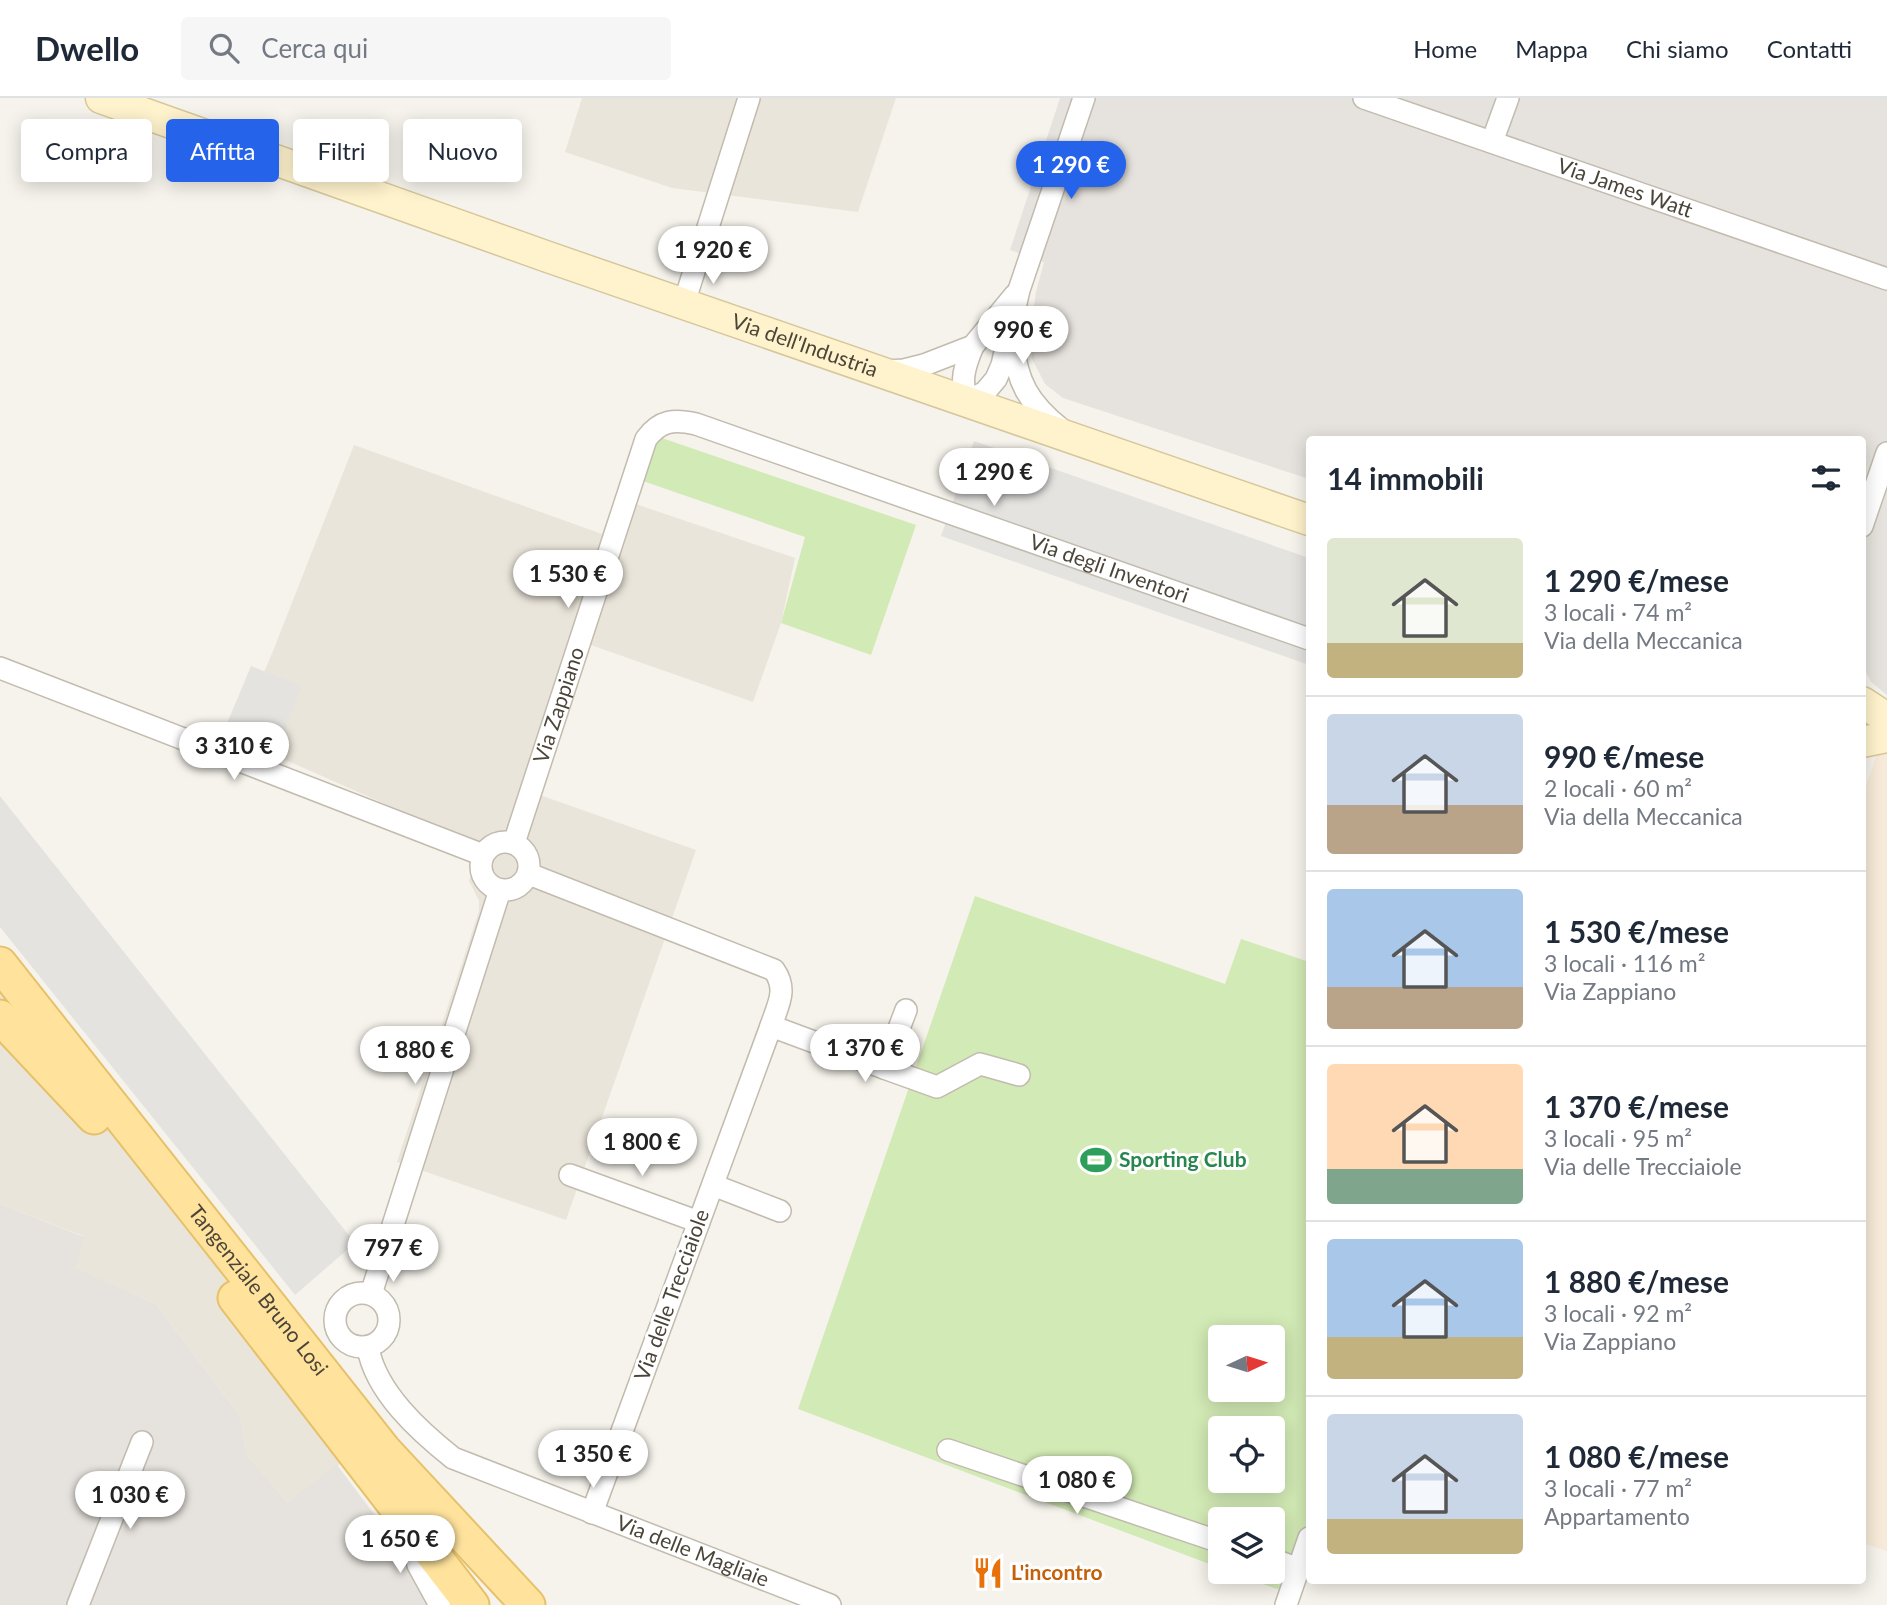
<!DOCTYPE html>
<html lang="it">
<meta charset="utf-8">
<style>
:root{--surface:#fff;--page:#f6f6f7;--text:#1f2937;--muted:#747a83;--line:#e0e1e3;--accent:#2563eb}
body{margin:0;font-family:Lato,sans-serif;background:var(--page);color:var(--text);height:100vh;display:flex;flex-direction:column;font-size:26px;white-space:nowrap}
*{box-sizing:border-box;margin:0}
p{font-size:23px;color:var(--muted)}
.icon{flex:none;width:38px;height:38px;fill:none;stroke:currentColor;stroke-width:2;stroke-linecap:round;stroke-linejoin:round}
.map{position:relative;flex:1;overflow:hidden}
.drawer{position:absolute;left:1306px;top:338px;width:560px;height:1148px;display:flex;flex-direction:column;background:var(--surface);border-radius:7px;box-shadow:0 4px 18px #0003}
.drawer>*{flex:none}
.guide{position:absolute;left:21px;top:21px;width:665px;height:63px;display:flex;gap:14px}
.needle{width:46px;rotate:86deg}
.fabs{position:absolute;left:1208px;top:1227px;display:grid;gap:14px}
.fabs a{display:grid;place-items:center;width:77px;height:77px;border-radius:7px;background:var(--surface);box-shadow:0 4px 18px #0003;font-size:35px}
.price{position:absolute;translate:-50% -60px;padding:0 16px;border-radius:24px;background:#fff;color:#222;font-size:23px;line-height:46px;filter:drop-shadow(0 2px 4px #0008)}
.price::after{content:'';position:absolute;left:50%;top:42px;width:21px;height:16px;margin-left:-10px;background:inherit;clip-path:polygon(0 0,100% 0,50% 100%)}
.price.selected{background:var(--accent);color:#fff}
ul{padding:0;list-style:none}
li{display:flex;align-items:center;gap:21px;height:175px;padding:0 21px}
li+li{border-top:2px solid var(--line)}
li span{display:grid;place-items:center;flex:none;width:196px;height:140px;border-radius:7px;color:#555}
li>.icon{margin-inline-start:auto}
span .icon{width:84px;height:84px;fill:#fffc;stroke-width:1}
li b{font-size:30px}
h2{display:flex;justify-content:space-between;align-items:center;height:84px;padding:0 21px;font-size:30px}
.pill{padding:0 24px;border-radius:7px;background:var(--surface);box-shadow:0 4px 18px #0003;font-size:24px;line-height:63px}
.pill.selected{background:var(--accent);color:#fff}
header{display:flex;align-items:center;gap:42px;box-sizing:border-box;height:98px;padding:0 35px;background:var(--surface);border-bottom:2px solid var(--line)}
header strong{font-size:33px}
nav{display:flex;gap:38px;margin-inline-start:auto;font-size:24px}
.search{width:490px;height:63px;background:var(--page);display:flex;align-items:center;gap:18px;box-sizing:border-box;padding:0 24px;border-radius:7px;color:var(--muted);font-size:26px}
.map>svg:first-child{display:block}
.residential{fill:#eae5da}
.commercial{fill:#f7ead8}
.industrial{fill:#e6e2dd}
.green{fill:#d2eab5;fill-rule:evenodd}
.parking{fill:#e5e3e0}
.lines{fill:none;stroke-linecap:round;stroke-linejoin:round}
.street-casing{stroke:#c2bbae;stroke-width:24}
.secondary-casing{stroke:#d6c79b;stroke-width:33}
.primary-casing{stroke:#e6c16a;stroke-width:37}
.street{stroke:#fff;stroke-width:21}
.secondary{stroke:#fff3cd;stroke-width:30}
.primary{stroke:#ffe39c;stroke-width:33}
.labels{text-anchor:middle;stroke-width:6;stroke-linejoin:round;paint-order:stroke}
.street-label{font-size:21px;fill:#4b4439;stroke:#fff}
.leisure-label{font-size:21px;font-weight:bold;fill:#27864d;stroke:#fff;text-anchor:start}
.food-label{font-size:21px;font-weight:bold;fill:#c56008;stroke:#fff;text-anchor:start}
</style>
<header>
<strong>Dwello</strong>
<div class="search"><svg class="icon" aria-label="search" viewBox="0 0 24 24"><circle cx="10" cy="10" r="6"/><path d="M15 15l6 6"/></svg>Cerca qui</div>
<nav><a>Home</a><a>Mappa</a><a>Chi siamo</a><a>Contatti</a></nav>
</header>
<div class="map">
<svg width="1887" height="1507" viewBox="0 0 1887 1507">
<rect width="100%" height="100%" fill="#f6f3ec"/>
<g class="residential">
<path d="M 582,0 L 896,0 L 858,114 L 672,90 L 565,54 Z"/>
<path d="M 354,347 L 602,436 L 615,399 L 795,460 L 781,525 L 753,604 L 588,546 L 537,696 L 696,752 L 566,1122 L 397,1064 L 479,813 L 479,803 L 469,783 L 480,748 L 236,640 L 273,553 Z"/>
<path d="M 0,860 L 368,1346 L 287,1404 L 247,1357 L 240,1318 L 156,1206 L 74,1170 L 83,1138 L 0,1106 Z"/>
</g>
<path class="commercial" d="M 1881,643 L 1887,646 L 1887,1453 L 1862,1445 L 1862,701 Z"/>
<g class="industrial">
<path d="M 1060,0 L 1887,0 L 1887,597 L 1871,584 L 1862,567 L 1862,341 L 1309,341 L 1309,381 L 1063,300 L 1045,286 L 1032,261 L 1030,235 L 1036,194 L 1044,164 L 1010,152 Z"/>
<path d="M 0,1106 L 84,1139 L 75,1170 L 156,1206 L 240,1318 L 247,1357 L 287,1404 L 337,1367 L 443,1507 L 0,1507 Z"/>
</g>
<g class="green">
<path d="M 656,338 L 916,427 L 871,557 L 781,525 L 805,439 L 640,382 Z"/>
<path d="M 975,798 L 1225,886 L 1241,841 L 1309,864 L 1309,1445 L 1291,1496 L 1230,1474 L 1272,1474 L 1272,1421 L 1220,1421 L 1220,1470 L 798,1311 ZM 1220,1239 L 1272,1239 L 1272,1292 L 1220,1292 ZM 1220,1330 L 1272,1330 L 1272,1382 L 1220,1382 Z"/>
</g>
<g class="parking">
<path d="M 974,343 L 1309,460 L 1309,567 L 941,438 Z"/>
<path d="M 251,568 L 302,588 L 275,657 L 223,635 Z"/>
<path d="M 0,698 L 355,1145 L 295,1197 L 0,829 Z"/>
</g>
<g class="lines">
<defs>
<g id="street">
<path id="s1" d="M 1364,0 L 1887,181"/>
<path d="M 1492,44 L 1508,0"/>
<path d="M 684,205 L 749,0"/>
<path d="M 1013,243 C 1016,283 1029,306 1061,331"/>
<path d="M 973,248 C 965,267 959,284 968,303 L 985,294 L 996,281 L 1002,267 L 1019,192 L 1084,0"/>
<path d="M 887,273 L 904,272 L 924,267 L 973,248 L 1015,197"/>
<path d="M 1862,428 L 1887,355"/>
<path d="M 0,570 L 483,757"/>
<circle cx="505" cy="768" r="24"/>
<path id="s2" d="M 514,745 L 646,341 C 660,322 674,321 696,326 L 1309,541"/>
<path d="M 529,776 L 774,872 C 788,892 778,906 771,928 L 592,1415"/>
<path d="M 771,928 L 884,970 L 906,912"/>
<path d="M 884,970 L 937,989 L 980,966 L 1019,977"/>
<path d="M 570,1077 L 699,1124"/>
<path d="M 713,1087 L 780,1113"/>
<circle cx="362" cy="1222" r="27"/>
<path d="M 371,1196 L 500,792"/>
<path id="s3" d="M 368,1250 C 376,1294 419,1333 453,1360 L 830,1507"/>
<path d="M 948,1352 L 1220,1444"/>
<path d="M 413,1435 L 418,1467 L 440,1507"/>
<path d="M 1272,1461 L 1299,1471"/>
<path d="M 78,1507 L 142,1344"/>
<path d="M 1286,1507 L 1309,1440"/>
</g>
<g id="secondary">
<path id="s4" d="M 101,0 L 548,159 L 1309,422"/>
<path d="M 1862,604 L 1887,620"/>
<path d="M 1862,644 L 1887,639"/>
</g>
<g id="primary">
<path id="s5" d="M 0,866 L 384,1352 L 528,1507"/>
<path d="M 0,919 L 94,1019"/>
<path d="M 235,1200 L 472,1507"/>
</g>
</defs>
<use href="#street" class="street-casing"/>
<use href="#secondary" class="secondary-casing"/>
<use href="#primary" class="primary-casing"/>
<use href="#street" class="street"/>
<use href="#secondary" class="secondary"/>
<use href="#primary" class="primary"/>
</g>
<defs>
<symbol id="stadium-bare" viewBox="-9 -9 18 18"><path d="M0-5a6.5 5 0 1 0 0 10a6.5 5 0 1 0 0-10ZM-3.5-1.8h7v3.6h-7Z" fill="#2e9e5b" stroke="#fff" stroke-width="2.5" paint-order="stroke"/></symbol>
<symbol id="restaurant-bare" viewBox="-9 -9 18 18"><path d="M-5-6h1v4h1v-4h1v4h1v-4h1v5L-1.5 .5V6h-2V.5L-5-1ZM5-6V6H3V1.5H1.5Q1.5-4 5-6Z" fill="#e8710a" stroke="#fff" stroke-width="2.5" paint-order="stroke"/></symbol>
</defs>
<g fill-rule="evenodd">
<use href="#stadium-bare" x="1074" y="1040" width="44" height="44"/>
<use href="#restaurant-bare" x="966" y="1453" width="44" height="44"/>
</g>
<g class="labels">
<g class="street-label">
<text dy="7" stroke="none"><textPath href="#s1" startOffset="276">Via James Watt</textPath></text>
<text dy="7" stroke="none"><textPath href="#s4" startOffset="746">Via dell'Industria</textPath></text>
<text dy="7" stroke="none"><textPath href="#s2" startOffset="919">Via degli Inventori</textPath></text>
<text dy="7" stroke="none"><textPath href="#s2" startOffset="145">Via Zappiano</textPath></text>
<text dy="7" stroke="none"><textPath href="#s5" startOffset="416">Tangenziale Bruno Losi</textPath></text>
<text transform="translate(672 1197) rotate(-70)" y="7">Via delle Trecciaiole</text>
<text dy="7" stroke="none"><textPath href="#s3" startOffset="399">Via delle Magliaie</textPath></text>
</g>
<g class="leisure-label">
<text x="1119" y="1069">Sporting Club</text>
</g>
<g class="food-label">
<text x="1011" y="1482">L'incontro</text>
</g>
</g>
</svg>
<div class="fabs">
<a><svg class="needle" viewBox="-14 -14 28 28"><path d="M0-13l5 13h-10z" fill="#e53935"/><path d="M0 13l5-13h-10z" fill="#747a83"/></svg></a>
<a><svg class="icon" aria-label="locate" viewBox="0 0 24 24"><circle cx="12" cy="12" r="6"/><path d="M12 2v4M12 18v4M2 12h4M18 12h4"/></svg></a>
<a><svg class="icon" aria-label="layers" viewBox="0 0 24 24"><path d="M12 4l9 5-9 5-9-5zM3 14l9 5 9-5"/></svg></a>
</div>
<b class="price selected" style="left:1071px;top:103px">1 290 €</b>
<b class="price" style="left:713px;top:188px">1 920 €</b>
<b class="price" style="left:1023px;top:268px">990 €</b>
<b class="price" style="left:994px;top:410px">1 290 €</b>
<b class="price" style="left:568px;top:512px">1 530 €</b>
<b class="price" style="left:234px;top:684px">3 310 €</b>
<b class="price" style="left:865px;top:986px">1 370 €</b>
<b class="price" style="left:415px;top:988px">1 880 €</b>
<b class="price" style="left:642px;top:1080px">1 800 €</b>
<b class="price" style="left:393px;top:1186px">797 €</b>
<b class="price" style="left:593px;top:1392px">1 350 €</b>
<b class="price" style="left:1077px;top:1418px">1 080 €</b>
<b class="price" style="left:130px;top:1433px">1 030 €</b>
<b class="price" style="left:400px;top:1477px">1 650 €</b>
<div class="guide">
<a class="pill">Compra</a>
<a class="pill selected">Affitta</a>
<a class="pill">Filtri</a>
<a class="pill">Nuovo</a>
</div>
<section class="drawer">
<h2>14 immobili<svg class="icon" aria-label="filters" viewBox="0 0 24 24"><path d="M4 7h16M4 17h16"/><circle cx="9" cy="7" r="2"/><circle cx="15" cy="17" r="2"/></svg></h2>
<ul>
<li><span style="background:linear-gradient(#dfe7d0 75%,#c2b280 0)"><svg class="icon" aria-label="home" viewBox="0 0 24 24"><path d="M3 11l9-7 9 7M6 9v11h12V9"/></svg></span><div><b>1 290 €/mese</b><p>3 locali · 74 m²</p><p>Via della Meccanica</p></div></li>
<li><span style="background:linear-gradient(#c9d6e8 65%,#b9a48a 0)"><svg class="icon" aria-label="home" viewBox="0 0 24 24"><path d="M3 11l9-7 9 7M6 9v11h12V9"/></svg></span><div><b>990 €/mese</b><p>2 locali · 60 m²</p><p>Via della Meccanica</p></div></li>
<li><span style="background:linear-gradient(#a9c7e8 70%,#b9a48a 0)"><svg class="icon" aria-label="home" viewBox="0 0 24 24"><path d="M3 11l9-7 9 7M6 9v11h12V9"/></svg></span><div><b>1 530 €/mese</b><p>3 locali · 116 m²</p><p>Via Zappiano</p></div></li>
<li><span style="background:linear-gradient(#ffd9b3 75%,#7fa58c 0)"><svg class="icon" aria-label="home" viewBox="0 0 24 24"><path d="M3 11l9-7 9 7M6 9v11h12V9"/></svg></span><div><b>1 370 €/mese</b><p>3 locali · 95 m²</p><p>Via delle Trecciaiole</p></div></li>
<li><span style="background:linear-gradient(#a9c7e8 70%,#c2b280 0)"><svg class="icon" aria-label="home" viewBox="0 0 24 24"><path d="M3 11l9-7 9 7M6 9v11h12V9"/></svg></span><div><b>1 880 €/mese</b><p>3 locali · 92 m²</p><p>Via Zappiano</p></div></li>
<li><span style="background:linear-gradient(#c9d6e8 75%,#c2b280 0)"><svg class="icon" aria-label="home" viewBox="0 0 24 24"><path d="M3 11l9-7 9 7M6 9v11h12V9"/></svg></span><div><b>1 080 €/mese</b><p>3 locali · 77 m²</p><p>Appartamento</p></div></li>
</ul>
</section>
</div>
